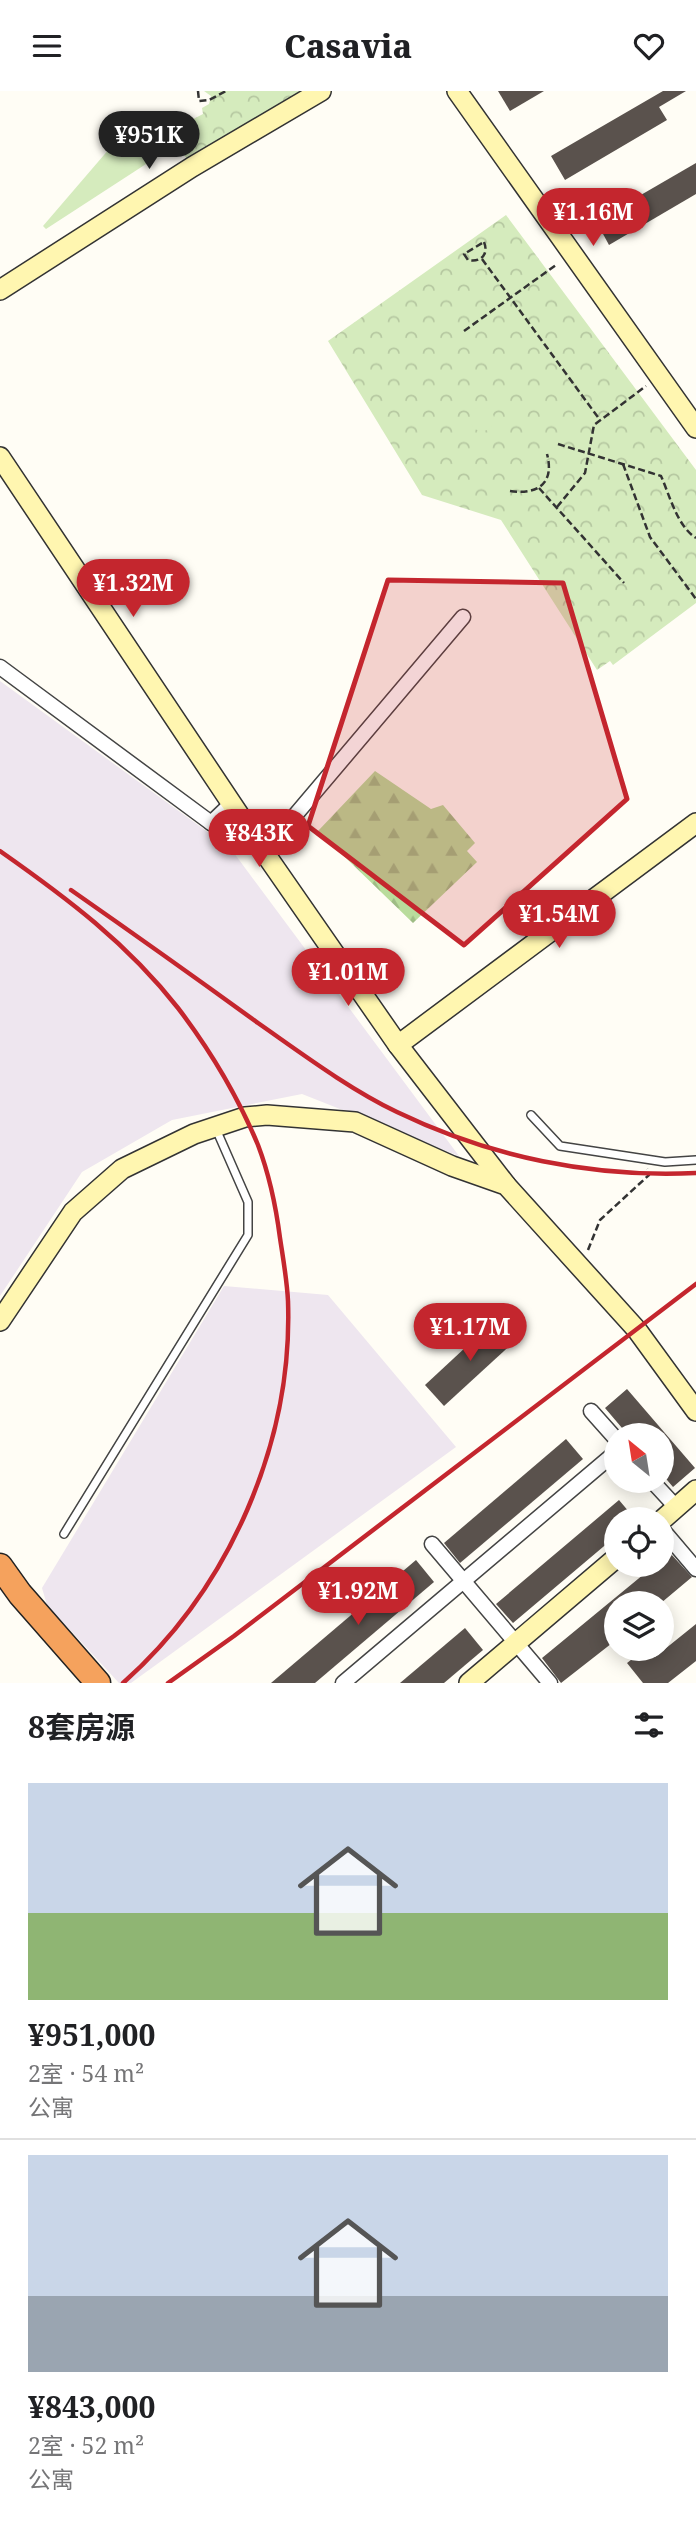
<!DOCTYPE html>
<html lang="zh">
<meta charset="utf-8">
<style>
:root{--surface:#fff;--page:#f2f2f2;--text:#202124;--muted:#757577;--line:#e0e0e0;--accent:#c4262e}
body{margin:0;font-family:"Noto Serif","Noto Sans SC",serif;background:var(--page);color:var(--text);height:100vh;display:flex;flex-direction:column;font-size:26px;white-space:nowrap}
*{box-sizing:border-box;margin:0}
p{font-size:23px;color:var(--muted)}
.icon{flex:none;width:38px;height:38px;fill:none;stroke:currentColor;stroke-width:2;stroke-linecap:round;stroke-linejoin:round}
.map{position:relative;height:1592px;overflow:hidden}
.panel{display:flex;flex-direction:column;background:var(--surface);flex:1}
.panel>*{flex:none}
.needle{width:46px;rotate:330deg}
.buttons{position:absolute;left:604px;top:1332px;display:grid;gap:14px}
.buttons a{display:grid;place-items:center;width:70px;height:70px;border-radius:50%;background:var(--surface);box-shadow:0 4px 18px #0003;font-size:35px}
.price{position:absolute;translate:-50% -60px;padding:0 16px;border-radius:24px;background:var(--accent);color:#fff;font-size:23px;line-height:46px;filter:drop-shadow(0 2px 4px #0008)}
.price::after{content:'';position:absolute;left:50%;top:42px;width:21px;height:16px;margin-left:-10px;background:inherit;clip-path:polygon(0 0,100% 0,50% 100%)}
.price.on{background:#222;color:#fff}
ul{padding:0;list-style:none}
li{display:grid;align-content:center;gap:14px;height:371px;padding:0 28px}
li+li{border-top:2px solid var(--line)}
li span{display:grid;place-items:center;height:217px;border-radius:0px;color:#555}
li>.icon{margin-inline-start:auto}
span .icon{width:126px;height:126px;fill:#fffc;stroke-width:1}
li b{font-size:30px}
h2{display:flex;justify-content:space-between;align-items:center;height:84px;padding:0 28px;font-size:30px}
header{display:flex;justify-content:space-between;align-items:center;height:91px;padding:0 28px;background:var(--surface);font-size:32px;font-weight:800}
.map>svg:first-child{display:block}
.industrial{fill:#eee6ef}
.forest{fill:url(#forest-firs)}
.park{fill:url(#park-crowns)}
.garden{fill:#d5ebbd}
.building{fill:#5a524d}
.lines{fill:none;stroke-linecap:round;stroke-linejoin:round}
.lane-casing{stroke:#444;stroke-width:10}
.street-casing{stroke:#444;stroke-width:17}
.secondary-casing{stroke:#333;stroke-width:22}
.highway-casing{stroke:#222;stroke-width:27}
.path{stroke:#333;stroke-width:2.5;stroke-dasharray:7 3.5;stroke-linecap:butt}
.lane{stroke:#fff;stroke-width:7}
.street{stroke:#fff;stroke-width:14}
.secondary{stroke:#fff6b0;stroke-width:19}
.highway{stroke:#f5a25d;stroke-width:24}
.rail{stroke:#c4262e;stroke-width:4.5}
.marked{fill:#c4262e;fill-opacity:0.2;stroke:#c4262e;stroke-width:5;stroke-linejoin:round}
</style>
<header><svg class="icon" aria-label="menu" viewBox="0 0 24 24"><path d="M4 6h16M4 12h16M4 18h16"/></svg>Casavia<svg class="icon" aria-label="heart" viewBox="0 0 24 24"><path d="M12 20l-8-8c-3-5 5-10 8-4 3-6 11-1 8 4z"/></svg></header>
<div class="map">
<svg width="696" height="1592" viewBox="0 0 696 1592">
<defs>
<pattern id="forest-firs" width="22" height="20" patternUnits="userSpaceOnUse" patternTransform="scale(1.75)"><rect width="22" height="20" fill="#b9dc9c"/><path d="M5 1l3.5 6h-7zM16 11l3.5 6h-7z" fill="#9ebc85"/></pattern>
<pattern id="park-crowns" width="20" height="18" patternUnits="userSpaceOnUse" patternTransform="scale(1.75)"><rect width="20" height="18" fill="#d5ebbd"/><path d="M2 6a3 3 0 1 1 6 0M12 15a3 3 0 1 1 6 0" fill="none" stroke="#b6c8a1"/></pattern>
</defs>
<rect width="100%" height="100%" fill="#fffdf5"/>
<g class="industrial">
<path d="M 0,590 L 231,758 L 459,1065 L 302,1003 L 172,1029 L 82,1081 L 0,1205 Z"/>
<path d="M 224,1195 L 328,1204 L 456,1356 L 131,1592 L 119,1592 L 47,1514 L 42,1497 Z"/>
</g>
<path class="forest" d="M 375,680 L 431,718 L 443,714 L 475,752 L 467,760 L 477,771 L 413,832 L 318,740 Z"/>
<g class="park">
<path d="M 204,0 L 302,0 L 188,71 L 172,39 L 203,23 L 202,17 L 209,13 L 211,5 Z"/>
<path d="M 506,124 L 696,379 L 696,512 L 613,574 L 610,570 L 597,579 L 501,429 L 422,404 L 328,250 Z"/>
</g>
<g class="garden">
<path d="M 128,36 L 149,52 L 160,47 L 163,62 L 46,138 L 43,135 Z"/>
<circle cx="482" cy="328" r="12"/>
</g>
<g class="building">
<path d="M 498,0 L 544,0 L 510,20 Z"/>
<path d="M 663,0 L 686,0 L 659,16 L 667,29 L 565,89 L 551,65 Z"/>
<path d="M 696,72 L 696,103 L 609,154 L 596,130 Z"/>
<path d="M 495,1229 L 515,1250 L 444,1315 L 425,1294 Z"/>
<path d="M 627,1298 L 695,1377 L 673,1396 L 662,1383 L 662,1344 L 628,1344 L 605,1317 Z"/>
<path d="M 566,1348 L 583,1368 L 460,1472 L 444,1452 Z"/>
<path d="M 619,1409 L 635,1428 L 616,1428 L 616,1445 L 513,1532 L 496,1513 Z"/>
<path d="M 670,1462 L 692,1486 L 661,1512 L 616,1512 L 616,1549 L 561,1592 L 542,1567 L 655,1474 L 662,1474 L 662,1468 Z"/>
<path d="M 416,1469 L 434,1491 L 315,1592 L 271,1592 Z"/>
<path d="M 696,1533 L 696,1570 L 668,1592 L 643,1592 L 627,1572 L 645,1558 L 647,1558 L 655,1566 Z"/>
<path d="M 465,1537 L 483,1559 L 444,1592 L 400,1592 Z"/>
</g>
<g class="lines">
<defs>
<g id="lane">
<path d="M 531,1024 L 560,1055 L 665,1071 L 696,1069"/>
<path d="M 64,1443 L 248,1144 L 248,1111 L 216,1038"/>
</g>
<g id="street">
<path d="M 0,576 L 211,732 L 264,761 L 463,526"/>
<path d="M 211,732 L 232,712"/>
<path d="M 591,1320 L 616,1348"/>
<path d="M 652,1390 L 676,1416"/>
<path d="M 662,1438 L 696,1478"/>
<path d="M 432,1453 L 550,1592"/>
<path d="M 343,1592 L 616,1361"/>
</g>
<g id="secondary">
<path d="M 457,0 L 696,337"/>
<path d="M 0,199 L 192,76 L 321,0"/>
<path d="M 0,366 L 264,761 L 398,954 L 506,1094"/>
<path d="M 398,954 L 696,732"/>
<path d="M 0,1230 L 73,1121 L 122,1078 L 194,1043 L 245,1026 L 267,1024 L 355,1031 L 452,1075 L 506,1094 L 637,1239 L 696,1320"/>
<path d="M 662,1429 L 696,1399"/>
<path d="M 469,1592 L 616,1467"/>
</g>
<path id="highway" d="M 0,1475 L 20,1503 L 98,1592"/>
</defs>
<use href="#lane" class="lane-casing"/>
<use href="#street" class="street-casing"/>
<use href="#secondary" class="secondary-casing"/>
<use href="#highway" class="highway-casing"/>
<g class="path">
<path d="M 198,0 L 199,10 L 209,9 L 226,0"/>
<path d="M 484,151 C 489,163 481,172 468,169 L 464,163 Z"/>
<path d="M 482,168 L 600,329"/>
<path d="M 464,240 L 556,174"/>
<path d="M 558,353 L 661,385 C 670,405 677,435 696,447"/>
<path d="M 623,373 L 650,446 L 696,508"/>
<path d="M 539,397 L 624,492"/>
<path d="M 510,400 C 537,404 555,393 547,363"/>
<path d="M 557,416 L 585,382 L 594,334 L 646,295"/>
<path d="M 588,1159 L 600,1129 L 649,1084 L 647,1078"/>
</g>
<use href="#lane" class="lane"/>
<use href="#street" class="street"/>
<use href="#secondary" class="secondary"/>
<use href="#highway" class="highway"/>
<g class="rail">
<path d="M 0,760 C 67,807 127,852 178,917 C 210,959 238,1006 258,1054 C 269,1083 276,1116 280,1147 C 283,1167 287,1189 288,1210 C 293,1352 229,1498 123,1592"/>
<path d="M 71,799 C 134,843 196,887 258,932 C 301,962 349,998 397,1021 C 490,1066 593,1087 696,1082"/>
<path d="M 168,1592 L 234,1545 L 696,1193"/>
</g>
</g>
<path class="marked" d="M 388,489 L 563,492 L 627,708 L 464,854 L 308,735 Z"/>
</svg>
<div class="buttons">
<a><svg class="needle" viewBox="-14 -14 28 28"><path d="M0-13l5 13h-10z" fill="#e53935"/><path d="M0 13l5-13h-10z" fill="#757577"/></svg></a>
<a><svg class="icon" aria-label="locate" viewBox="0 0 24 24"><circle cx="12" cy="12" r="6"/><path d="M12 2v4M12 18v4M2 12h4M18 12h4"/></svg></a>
<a><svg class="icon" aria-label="layers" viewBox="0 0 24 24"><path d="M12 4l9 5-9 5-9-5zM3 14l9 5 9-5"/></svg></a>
</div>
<b class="price on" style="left:149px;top:80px">¥951K</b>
<b class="price" style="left:593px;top:157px">¥1.16M</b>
<b class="price" style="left:133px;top:528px">¥1.32M</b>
<b class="price" style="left:259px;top:778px">¥843K</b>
<b class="price" style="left:559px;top:859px">¥1.54M</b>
<b class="price" style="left:348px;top:917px">¥1.01M</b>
<b class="price" style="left:470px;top:1272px">¥1.17M</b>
<b class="price" style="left:358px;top:1536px">¥1.92M</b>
</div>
<section class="panel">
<h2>8套房源<svg class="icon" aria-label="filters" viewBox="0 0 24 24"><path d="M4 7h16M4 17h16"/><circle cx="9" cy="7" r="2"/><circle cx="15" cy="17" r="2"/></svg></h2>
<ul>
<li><span style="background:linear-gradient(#c9d6e8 60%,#8fb573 0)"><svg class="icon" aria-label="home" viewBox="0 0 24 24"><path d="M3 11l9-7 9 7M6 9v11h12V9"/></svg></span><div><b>¥951,000</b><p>2室 · 54 m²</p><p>公寓</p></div></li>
<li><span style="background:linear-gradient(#c9d6e8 65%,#9aa5b1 0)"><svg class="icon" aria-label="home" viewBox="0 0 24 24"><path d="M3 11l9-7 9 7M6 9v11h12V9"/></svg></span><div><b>¥843,000</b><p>2室 · 52 m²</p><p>公寓</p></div></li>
</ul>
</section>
